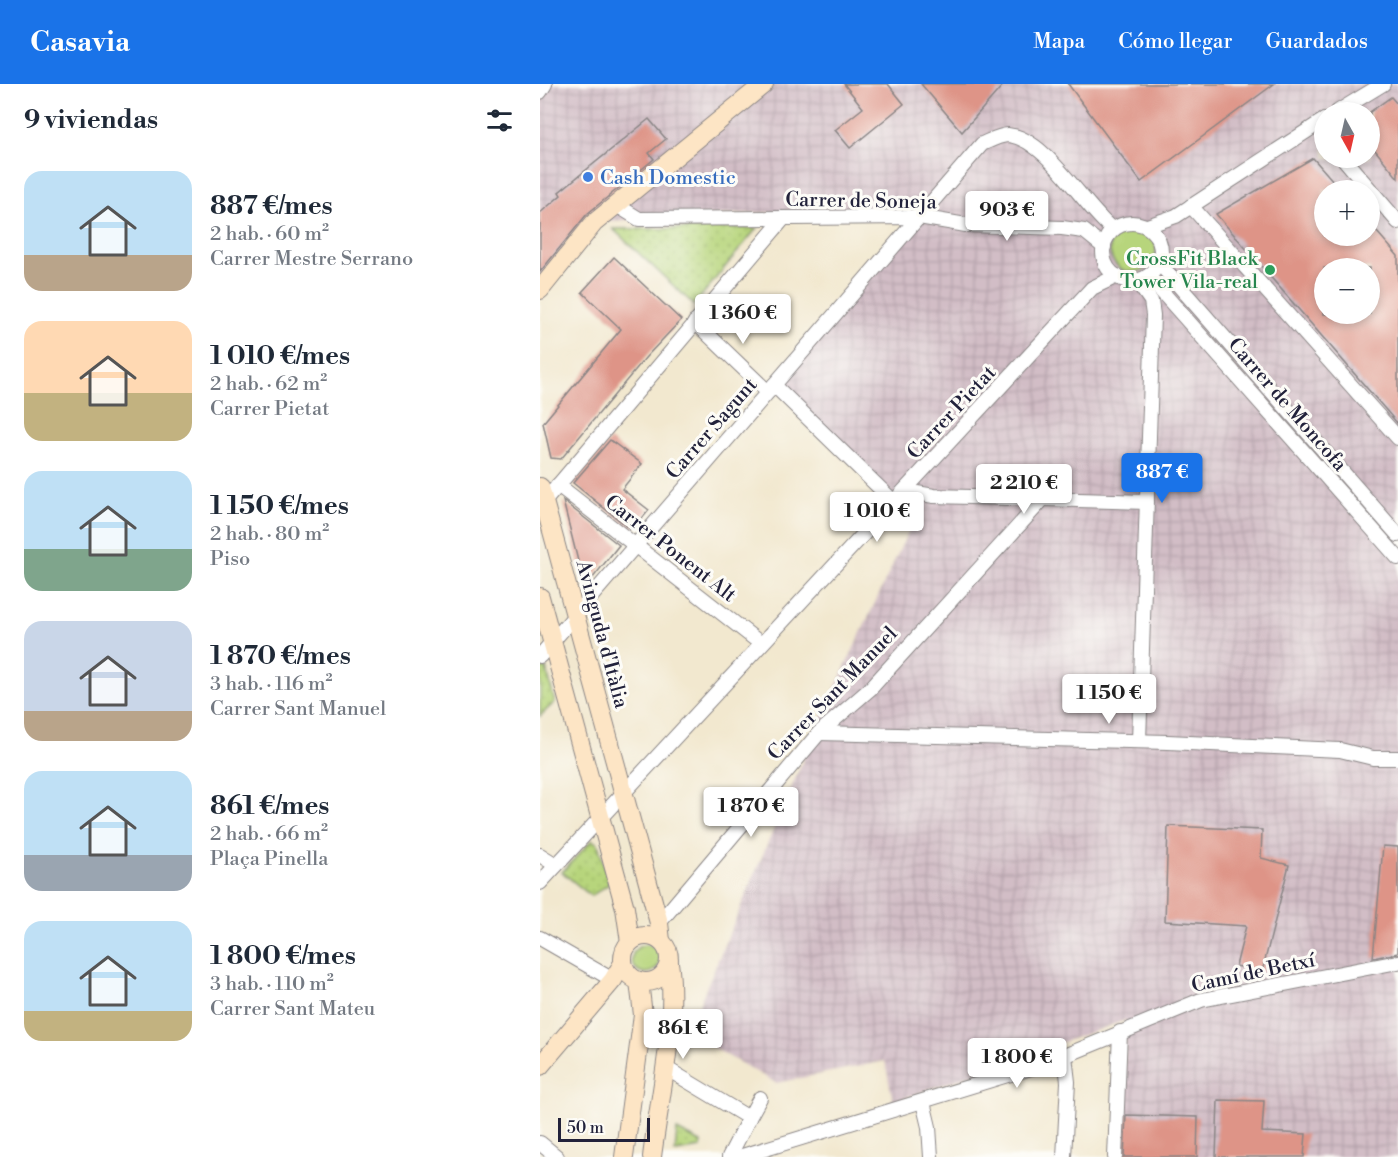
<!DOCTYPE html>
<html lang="es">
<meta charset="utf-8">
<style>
:root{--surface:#fff;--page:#f6f6f7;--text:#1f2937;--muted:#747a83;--accent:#1a73e8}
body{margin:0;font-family:"Libre Bodoni",serif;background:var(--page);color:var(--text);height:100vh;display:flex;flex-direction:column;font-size:22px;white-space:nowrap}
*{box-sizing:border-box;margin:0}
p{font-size:20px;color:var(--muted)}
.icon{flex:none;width:33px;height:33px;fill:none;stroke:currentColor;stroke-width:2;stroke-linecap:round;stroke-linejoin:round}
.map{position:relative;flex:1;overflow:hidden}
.side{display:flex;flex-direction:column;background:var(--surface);width:540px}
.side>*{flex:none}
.needle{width:39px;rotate:172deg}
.controls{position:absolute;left:774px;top:18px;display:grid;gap:12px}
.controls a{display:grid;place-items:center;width:66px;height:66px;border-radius:50%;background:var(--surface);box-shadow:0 3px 9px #0003;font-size:30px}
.scale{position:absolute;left:18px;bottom:15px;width:92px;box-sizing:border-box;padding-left:6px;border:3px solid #22223b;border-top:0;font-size:16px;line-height:21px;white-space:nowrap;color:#22223b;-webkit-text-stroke:4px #fdfcf7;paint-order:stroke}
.price{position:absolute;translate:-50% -51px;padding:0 14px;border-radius:6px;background:#fff;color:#222;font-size:20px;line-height:39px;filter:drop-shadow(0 2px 3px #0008)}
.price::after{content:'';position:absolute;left:50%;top:36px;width:18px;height:14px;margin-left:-9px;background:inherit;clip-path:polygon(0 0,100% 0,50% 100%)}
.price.active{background:var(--accent);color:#fff}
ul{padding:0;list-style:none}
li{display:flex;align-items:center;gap:18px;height:150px;padding:0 24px}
li span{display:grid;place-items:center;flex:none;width:168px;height:120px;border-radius:18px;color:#555}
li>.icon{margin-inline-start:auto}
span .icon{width:72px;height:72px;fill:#fffc;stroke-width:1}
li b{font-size:26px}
h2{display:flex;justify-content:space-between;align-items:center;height:72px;padding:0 24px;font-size:26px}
header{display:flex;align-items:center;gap:36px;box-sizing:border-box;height:84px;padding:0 30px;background:var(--accent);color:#fff}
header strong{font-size:28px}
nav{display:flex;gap:33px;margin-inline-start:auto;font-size:21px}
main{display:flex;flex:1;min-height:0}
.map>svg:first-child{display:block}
.industrial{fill:url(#industrial-grid);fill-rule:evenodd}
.grass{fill:#b7d57b;stroke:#6c7c5b;stroke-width:1.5}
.park{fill:url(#park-dots);stroke:#6c7c5b;stroke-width:1.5}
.building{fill:#de9487;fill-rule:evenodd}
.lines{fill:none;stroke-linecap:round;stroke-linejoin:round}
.street-casing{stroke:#8a8585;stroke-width:16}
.secondary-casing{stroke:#8a8585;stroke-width:20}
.street{stroke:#fff;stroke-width:14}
.secondary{stroke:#fde5c5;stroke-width:18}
.shop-dot{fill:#3f7fe0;stroke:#fdfcf7;stroke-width:2}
.leisure-dot{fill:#2e9e5b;stroke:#fdfcf7;stroke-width:2}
.labels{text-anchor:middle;stroke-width:6;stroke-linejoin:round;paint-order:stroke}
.shop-label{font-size:20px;fill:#366cbe;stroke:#fdfcf7;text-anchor:start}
.street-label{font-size:20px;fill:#22223b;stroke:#fdfcf7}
.leisure-label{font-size:20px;fill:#27864d;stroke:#fdfcf7;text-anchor:end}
</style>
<header>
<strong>Casavia</strong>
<nav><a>Mapa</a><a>Cómo llegar</a><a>Guardados</a></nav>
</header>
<main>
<section class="side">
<h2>9 viviendas<svg class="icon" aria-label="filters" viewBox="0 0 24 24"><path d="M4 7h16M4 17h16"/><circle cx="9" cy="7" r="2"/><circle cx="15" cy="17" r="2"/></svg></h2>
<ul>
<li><span style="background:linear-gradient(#bfe0f5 70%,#b9a48a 0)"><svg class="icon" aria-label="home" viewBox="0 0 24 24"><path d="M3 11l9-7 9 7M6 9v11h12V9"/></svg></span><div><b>887 €/mes</b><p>2 hab. · 60 m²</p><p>Carrer Mestre Serrano</p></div></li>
<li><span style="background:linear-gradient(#ffd9b3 60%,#c2b280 0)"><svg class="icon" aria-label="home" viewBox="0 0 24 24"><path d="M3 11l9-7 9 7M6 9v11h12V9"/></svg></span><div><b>1 010 €/mes</b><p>2 hab. · 62 m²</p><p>Carrer Pietat</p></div></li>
<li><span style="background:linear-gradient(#bfe0f5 65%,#7fa58c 0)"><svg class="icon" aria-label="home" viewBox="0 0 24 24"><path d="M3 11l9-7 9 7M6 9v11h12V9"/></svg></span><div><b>1 150 €/mes</b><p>2 hab. · 80 m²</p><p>Piso</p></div></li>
<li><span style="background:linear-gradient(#c9d6e8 75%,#b9a48a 0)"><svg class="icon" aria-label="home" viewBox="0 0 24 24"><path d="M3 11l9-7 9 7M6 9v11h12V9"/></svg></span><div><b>1 870 €/mes</b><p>3 hab. · 116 m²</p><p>Carrer Sant Manuel</p></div></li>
<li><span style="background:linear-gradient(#bfe0f5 70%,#9aa5b1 0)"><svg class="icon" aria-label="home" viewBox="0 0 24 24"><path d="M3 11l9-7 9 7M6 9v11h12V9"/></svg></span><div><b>861 €/mes</b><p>2 hab. · 66 m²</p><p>Plaça Pinella</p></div></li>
<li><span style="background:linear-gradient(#bfe0f5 75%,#c2b280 0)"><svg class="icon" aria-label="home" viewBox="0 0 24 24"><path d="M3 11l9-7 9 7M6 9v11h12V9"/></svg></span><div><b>1 800 €/mes</b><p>3 hab. · 110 m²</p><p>Carrer Sant Mateu</p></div></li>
</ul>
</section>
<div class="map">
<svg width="858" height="1073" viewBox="0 0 858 1073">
<defs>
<pattern id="industrial-grid" width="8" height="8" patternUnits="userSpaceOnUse" patternTransform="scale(1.5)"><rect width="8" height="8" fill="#d2bdc6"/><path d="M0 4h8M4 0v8" fill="none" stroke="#b4a2ab"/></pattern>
<pattern id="park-dots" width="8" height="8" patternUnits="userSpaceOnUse" patternTransform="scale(1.5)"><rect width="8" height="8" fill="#b7d57b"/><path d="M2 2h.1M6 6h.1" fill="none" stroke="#9db76b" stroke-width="1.8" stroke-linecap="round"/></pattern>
</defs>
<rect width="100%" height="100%" fill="#fdfcf7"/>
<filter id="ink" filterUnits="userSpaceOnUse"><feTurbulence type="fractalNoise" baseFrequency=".0167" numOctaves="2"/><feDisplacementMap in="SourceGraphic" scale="12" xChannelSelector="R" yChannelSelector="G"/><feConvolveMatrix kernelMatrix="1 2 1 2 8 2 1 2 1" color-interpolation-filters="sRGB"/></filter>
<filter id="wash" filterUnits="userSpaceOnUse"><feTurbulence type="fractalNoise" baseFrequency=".008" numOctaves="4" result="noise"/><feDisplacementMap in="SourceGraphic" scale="24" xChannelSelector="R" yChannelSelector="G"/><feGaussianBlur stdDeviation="1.35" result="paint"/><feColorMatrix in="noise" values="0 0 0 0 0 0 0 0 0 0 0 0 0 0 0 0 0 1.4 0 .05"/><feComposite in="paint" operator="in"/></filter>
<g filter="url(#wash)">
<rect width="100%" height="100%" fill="#f2e8cf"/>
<path class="industrial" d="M 0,0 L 858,0 L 858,1073 L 581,1073 L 586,936 L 353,1018 L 345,977 L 236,999 L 147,949 L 278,641 L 374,435 L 239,305 L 389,120 L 50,138 L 0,196 ZM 784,28 L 830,28 L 830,74 L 784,74 ZM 784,106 L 830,106 L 830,152 L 784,152 ZM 784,184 L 830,184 L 830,230 L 784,230 Z"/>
<g class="grass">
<circle cx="593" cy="165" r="23"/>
<circle cx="106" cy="875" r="14"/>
</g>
<g class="park">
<path d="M 217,144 L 154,221 L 73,145 Z"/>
<path d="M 3,584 L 6,584 L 15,618 L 0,632 L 0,587 Z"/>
<path d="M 52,756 L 58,760 L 69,800 L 51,812 L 22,788 Z"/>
<path d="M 137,1046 L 161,1058 L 161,1064 L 135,1068 Z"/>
</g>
<g id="blocks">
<g class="building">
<path d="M 304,0 L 348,0 L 364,20 L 310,64 L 295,46 L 323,24 Z"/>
<path d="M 381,0 L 464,0 L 422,48 Z"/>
<path d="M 528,0 L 734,0 L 601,98 Z"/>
<path d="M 851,13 L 858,21 L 858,94 L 830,60 L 830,28 Z"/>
<path d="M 109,35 L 126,55 L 109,69 L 114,75 L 47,130 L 0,188 L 0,129 L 21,111 L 19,108 Z"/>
<path d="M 773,74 L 801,106 L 784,106 L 784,152 L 830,152 L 830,140 L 858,172 L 858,340 L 676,130 ZM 784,184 L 830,184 L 830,230 L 784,230 Z"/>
<path d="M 74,173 L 141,236 L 106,273 L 21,375 L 11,374 L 3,339 L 81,245 L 42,208 Z"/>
<path d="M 70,356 L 102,380 L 82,405 L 109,426 L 94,444 L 90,445 L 33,399 Z"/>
<path d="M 23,417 L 79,461 L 52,495 L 42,493 Z"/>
<path d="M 628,742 L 722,746 L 721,774 L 749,781 L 722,888 L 696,882 L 706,842 L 625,837 Z"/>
<path d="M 843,762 L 858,763 L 858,869 L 833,874 Z"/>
<path d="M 678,1016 L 724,1017 L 722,1048 L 766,1050 L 764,1073 L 676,1073 Z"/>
<path d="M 586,1031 L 658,1033 L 657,1073 L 584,1073 Z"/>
</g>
</g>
</g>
<g filter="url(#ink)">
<use href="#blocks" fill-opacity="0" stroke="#8a8585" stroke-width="1.5"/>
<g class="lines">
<defs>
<g id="street">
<path d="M 0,8 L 5,0"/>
<path d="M 797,28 L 843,0"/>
<path d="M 803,74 L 858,138"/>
<path d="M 75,120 L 99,135 L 379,133 L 426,141 L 522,144 L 544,147 L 564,163"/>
<path d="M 651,122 L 858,354"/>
<circle cx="592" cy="168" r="29"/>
<path d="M 607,142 L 636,132 L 784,36"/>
<path d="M 619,179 L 858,451"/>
<path d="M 608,192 L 858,474"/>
<path d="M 596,196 L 611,217 L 613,231 L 599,657"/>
<path d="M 155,238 L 228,308"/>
<path d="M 234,301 L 354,418"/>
<path d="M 18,401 L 220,559"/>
<path d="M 365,407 L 394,412 L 607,418"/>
<path d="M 4,418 L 244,134"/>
<path d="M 0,572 L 442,60 C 449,57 460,51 468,51 C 506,54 543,122 573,146"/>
<path d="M 279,649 L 628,658 L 800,666 L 833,674 L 858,674"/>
<path d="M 0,771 L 16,781"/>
<path d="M 0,799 L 552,204 L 577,192"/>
<path d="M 119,839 L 279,649 L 330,605 L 503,415"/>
<path d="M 0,854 L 73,896"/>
<path d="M 124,983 L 209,1034 L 189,1073"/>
<path d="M 383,1018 L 389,1043 L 391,1073"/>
<path d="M 209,1034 L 220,1014"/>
<path d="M 0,1059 L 17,1073"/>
<path d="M 199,1073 L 507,979 L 661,916 L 858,878"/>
<path d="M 524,1073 L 528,998 L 525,972"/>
<path d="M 575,1073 L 580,948"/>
</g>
<g id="secondary">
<path d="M 0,206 L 54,139 L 224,0"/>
<path d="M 0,403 L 119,839 L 121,857"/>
<path d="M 0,513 L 85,824 L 90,858"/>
<circle cx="106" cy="875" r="23"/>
<path d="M 0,982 L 73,896 L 83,879"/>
<path d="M 84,1073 L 103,931 L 99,897"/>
<path d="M 112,1073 C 119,1015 138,935 129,879"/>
</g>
</defs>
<use href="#street" class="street-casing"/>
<use href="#secondary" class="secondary-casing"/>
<use href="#street" class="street"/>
<use href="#secondary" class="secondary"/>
</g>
</g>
<circle class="shop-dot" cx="48" cy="93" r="6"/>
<circle class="leisure-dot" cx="730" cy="186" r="6"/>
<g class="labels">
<g class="shop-label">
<text x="60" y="100">Cash Domestic</text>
</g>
<g class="street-label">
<text transform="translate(321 116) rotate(1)" y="7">Carrer de Soneja</text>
<text transform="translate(748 320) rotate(49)" y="7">Carrer de Moncofa</text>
<text transform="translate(411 328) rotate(-47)" y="7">Carrer Pietat</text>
<text transform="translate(171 344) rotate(-49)" y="7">Carrer Sagunt</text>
<text transform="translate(131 464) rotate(38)" y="7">Carrer Ponent Alt</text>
<text transform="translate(63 550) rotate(75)" y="7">Avinguda d'Itàlia</text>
<text transform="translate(292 609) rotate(-46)" y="7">Carrer Sant Manuel</text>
<text transform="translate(713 888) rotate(-12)" y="7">Camí de Betxí</text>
</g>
<g class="leisure-label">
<text x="718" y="181">CrossFit Black<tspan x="718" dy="23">Tower Vila-real</tspan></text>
</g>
</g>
</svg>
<div class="controls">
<a><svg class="needle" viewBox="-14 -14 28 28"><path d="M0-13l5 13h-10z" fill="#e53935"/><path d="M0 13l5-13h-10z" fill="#747a83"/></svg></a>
<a>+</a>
<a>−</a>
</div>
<div class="scale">50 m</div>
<b class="price" style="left:467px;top:158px">903 €</b>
<b class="price" style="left:203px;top:261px">1 360 €</b>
<b class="price active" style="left:622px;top:420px">887 €</b>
<b class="price" style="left:484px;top:431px">2 210 €</b>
<b class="price" style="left:337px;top:459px">1 010 €</b>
<b class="price" style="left:569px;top:641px">1 150 €</b>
<b class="price" style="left:211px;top:754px">1 870 €</b>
<b class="price" style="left:143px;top:976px">861 €</b>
<b class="price" style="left:477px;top:1005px">1 800 €</b>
</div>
</main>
